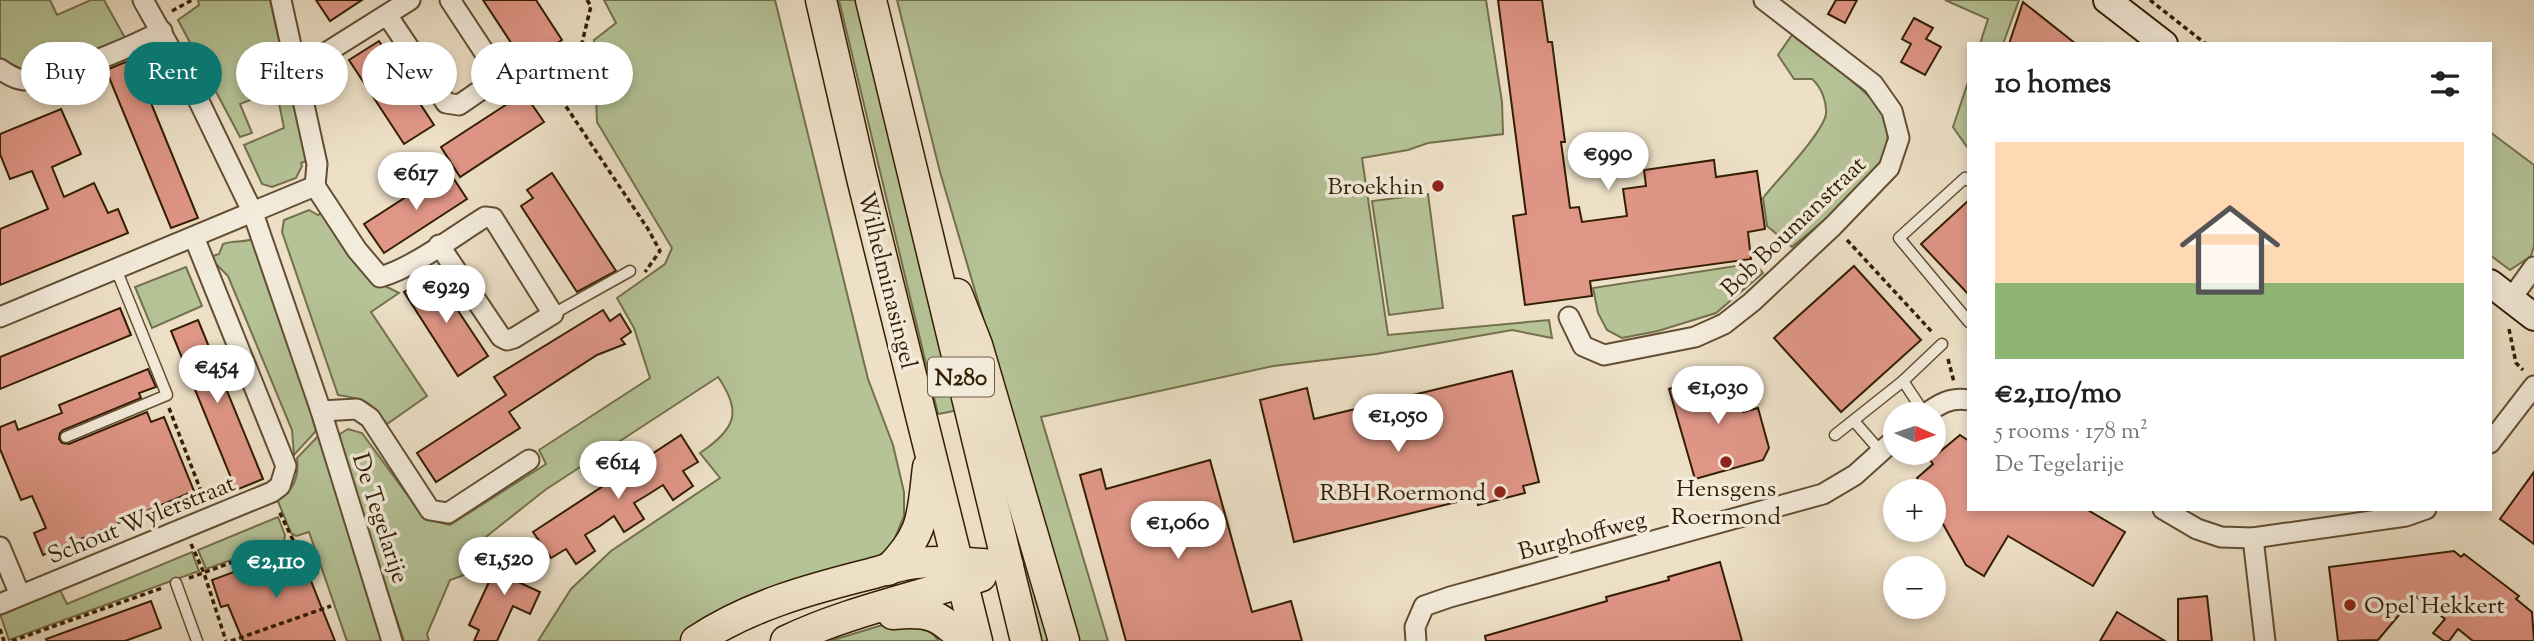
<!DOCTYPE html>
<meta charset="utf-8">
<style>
:root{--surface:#fff;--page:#f6f6f6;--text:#202124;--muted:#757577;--line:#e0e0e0;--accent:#0f766e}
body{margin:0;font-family:"Sorts Mill Goudy",serif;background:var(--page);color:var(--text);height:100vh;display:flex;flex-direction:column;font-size:26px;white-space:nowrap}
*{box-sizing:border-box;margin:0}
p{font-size:23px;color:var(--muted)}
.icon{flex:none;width:38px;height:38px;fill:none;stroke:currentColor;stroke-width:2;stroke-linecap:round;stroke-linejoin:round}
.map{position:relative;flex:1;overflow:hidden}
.sheet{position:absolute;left:1967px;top:42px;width:525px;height:469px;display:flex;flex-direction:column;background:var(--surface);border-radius:0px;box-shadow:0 4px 10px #0003}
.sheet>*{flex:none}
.guide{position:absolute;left:21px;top:42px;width:665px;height:63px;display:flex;gap:14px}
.needle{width:46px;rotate:93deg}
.controls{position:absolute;left:1883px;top:402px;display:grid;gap:14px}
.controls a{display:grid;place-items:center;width:63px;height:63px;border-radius:50%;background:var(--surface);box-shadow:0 4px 10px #0003;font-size:35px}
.price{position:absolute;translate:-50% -60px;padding:0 16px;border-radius:24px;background:#fff;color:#222;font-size:23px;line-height:46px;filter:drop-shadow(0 2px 4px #0008)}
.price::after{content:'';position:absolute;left:50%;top:42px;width:21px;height:16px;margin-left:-10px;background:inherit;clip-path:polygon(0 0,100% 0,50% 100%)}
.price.selected{background:var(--accent);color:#fff}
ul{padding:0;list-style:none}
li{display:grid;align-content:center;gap:14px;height:371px;padding:0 28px}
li+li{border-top:2px solid var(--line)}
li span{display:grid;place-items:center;height:217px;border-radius:0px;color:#555}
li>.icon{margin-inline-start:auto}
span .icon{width:126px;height:126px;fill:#fffc;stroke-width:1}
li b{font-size:30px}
h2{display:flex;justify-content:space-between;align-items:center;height:84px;padding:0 28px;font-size:30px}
.tag{padding:0 24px;border-radius:32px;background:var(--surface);box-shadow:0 4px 10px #0003;font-size:24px;line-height:63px}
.tag.selected{background:var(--accent);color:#fff}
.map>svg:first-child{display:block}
.green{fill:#b5c397;stroke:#74704c;stroke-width:2}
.building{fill:#e09687;stroke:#331e01;stroke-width:2}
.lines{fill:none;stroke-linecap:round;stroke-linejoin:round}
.lane-casing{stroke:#624e32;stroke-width:13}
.street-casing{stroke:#624e32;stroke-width:23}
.secondary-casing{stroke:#331e01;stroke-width:30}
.primary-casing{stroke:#331e01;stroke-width:33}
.path{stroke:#331e01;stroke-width:3.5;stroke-dasharray:5 3.5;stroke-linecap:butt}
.lane{stroke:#f3ebdb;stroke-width:10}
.street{stroke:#f3ebdb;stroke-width:19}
.secondary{stroke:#f3ebdb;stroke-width:26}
.primary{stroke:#ede0c7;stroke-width:30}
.poi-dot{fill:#8f2418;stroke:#f3ebdb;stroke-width:2.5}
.labels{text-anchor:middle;stroke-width:7;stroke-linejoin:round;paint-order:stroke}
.shield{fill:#f3ebdb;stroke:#6d5c42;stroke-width:2}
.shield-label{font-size:23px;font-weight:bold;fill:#331e01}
.poi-label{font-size:24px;fill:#331e01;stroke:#f3ebdb;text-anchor:end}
.street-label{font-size:24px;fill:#331e01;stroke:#f3ebdb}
</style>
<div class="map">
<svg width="2534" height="641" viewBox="0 0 2534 641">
<rect width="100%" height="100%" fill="#ede0c7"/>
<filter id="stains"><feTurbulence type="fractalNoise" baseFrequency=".00286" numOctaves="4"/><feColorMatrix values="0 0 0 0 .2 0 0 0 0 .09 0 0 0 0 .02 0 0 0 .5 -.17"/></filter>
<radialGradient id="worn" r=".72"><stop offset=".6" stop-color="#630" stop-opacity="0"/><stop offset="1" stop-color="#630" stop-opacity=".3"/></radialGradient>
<g class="green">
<path d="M 0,0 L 50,0 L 57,15 L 91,0 L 104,0 L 125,38 L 51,67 L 36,70 L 23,70 L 0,58 Z"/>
<path d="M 198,0 L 270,0 L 289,85 L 240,104 L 252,133 L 240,137 L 178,20 L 199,5 Z"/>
<path d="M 604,0 L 775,0 L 868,379 L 893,445 L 904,492 L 904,516 L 895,538 L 886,550 L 866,567 L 682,641 L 538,641 L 571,589 L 611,551 L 720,478 L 700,453 C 735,429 743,413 718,377 L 545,490 L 477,544 L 464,575 L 450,580 L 427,634 L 429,641 L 404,641 L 338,445 L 340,434 L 348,429 L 362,433 L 425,519 L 450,525 L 546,464 L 539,450 L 650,378 L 634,328 L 617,298 L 665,264 L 672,248 L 597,122 L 594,40 L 616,23 Z"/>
<path d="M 839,0 L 861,0 L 959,410 L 938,414 Z"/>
<path d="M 897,0 L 1486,0 L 1502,102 L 1503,134 L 1428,143 L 1408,150 L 1362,158 L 1388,335 L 1549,320 L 1552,338 L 1512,330 L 1376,354 L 1273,366 L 1041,417 L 1108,641 L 1070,641 L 999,372 L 940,172 Z"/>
<path d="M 1945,0 L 2019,0 L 2003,44 L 1980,44 L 1988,19 Z"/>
<path d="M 1792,35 C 1814,53 1868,89 1881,111 C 1890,126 1889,148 1882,163 C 1871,184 1813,229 1792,247 L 1767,226 L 1763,198 C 1777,180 1823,133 1826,114 C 1827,101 1821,87 1812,79 L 1794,79 L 1778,55 Z"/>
<path d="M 1969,79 L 1969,142 L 1967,147 L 1953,127 Z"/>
<path d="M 292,93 L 308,160 L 301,163 L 302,166 L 296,178 L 272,187 L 262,184 L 244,145 L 284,128 L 278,98 Z"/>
<path d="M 2490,132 L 2534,165 L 2534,246 L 2531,256 L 2510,270 L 2490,255 Z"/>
<path d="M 1428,194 L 1443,308 L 1389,315 L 1372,201 Z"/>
<path d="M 309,210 L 318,215 L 324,211 L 367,277 L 399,293 L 371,312 L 427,396 L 387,424 C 371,402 366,399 338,395 L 282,232 L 284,220 Z"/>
<path d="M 252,239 L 291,342 L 316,431 L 294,455 L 292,430 L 228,276 L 215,263 L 213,256 L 219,254 L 223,244 C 235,240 242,243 252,239 Z"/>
<path d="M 1755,263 L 1763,273 L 1716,313 L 1658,331 L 1622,338 L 1607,330 L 1598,313 L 1593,288 Z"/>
<path d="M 186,267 L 202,306 L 152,328 L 135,287 Z"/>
<path d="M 970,354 L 1058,641 L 1040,641 Z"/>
<path d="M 321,433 L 382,641 L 347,641 L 309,532 L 296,536 L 291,533 L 277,499 C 295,491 299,476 297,458 Z"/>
<path d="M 278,517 L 285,535 L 284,541 L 206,569 L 198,550 Z"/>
<path d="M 192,552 L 199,571 L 9,640 L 0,614 L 60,590 L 67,604 Z"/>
<path d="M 895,621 L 931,632 L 939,641 L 830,641 Z"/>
</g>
<g class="building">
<path d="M 316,0 L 362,0 L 330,21 Z"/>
<path d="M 483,0 L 536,0 L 562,40 L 525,64 Z"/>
<path d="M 1498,0 L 1542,0 L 1548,42 L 1552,42 L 1565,142 L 1561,142 L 1570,208 L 1579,207 L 1582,222 L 1627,216 L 1623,189 L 1646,186 L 1644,170 L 1714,160 L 1716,177 L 1757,171 L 1765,229 L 1748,232 L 1751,259 L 1590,281 L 1592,296 L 1525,305 L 1513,216 L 1526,214 Z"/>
<path d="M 1836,0 L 1857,0 L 1845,23 L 1828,14 Z"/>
<path d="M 2023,2 L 2076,44 L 2009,44 Z"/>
<path d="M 1914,18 L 1933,28 L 1926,39 L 1941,47 L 1925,75 L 1901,62 L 1911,44 L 1902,39 Z"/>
<path d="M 379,41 L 434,125 L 404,144 L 349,60 Z"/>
<path d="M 133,59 L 198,218 L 171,228 L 106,70 Z"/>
<path d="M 524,93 L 544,122 L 460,177 L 441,147 Z"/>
<path d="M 61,109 L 81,154 L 52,167 L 64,197 L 94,183 L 108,213 L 118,209 L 128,233 L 0,285 L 0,229 L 48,209 L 32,171 L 10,179 L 0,154 L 0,134 Z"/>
<path d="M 448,170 L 467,199 L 384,253 L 364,224 Z"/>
<path d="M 552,173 L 616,271 L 577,292 L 521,206 L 533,198 L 527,190 Z"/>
<path d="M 1969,200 L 1969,295 L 1921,244 Z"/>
<path d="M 1854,266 L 1921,340 L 1841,412 L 1774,338 Z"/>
<path d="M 433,273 L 488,356 L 458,376 L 404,292 Z"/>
<path d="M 120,308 L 131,335 L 0,389 L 0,357 Z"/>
<path d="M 603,310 L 610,321 L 620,314 L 631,332 L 621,339 L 625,344 L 597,355 L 509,412 L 520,428 L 436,482 L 417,453 L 506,395 L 494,377 Z"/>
<path d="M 198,320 L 263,479 L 236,490 L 171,331 Z"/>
<path d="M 148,369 L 156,387 L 139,393 L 141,398 L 63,430 L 60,433 L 59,439 L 62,443 L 69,444 L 147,412 L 151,422 L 164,417 L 194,491 L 43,555 L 34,533 L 46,528 L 32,496 L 21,500 L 0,449 L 0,427 L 15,421 L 18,430 L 62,413 L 59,405 Z"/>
<path d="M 1512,371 L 1539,482 L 1523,486 L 1525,493 L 1478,505 L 1477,497 L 1294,542 L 1260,400 L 1307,388 L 1314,419 Z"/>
<path d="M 1731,371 L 1743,412 L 1758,408 L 1769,448 L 1763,460 L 1695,479 L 1669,389 Z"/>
<path d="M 681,435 L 698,462 L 683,471 L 693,486 L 673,500 L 663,485 L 649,494 L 634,503 L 644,519 L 624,532 L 614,516 L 600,526 L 585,535 L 595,551 L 576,564 L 566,549 L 551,558 L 533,532 Z"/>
<path d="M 1960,435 L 1969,441 L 1969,509 L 2086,509 L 2125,532 L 2093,586 L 2008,536 L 1984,576 L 1966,565 L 1934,508 L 1934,492 L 1924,492 L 1917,478 L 1933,464 L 1930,460 Z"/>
<path d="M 1210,460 L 1252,612 L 1291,601 L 1302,641 L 1126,641 L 1080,475 L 1101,469 L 1106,489 Z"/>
<path d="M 2534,472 L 2534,544 L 2500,519 Z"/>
<path d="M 307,545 L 318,573 L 309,576 L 335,641 L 243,641 L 228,605 L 221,607 L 212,580 Z"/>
<path d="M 2454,551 L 2461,557 L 2464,554 L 2519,596 L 2516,599 L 2532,612 L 2534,641 L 2473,641 L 2458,629 L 2449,641 L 2444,641 L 2433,633 L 2445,619 L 2415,596 L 2378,640 L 2338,641 L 2329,567 Z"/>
<path d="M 502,554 L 542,564 L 516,581 L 540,592 L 530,614 L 513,606 L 497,641 L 474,641 L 479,630 L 469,625 Z"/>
<path d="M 1720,562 L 1742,641 L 1486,641 L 1485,636 L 1607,601 L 1606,597 L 1669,580 L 1668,577 Z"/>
<path d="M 2207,596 L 2212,641 L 2178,641 L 2178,599 Z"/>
<path d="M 151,601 L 161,628 L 125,641 L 47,641 L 46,639 Z"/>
<path d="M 2117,612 L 2165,641 L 2100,641 Z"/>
</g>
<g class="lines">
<defs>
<g id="lane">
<path d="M 1969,181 L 1965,178 L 1899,238 L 1969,322"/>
<path d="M 553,314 L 630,271"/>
<path d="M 1903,381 L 1925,414"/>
<path d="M 1854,421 L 1881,452"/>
<path d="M 1835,435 L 1903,381 L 1942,344"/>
<path d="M 66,437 L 167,395 L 116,269"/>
<path d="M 176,583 L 197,641"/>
</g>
<g id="street">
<path d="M 143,0 L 194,91 L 253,213 L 321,411 L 357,409 L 370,418 L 430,510 L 448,513 L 529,460"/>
<path d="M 387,15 L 446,103 L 459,105 L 494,81 L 496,70 L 450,0"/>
<path d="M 296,65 L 324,54 L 410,0"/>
<path d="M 0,69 C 8,75 15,79 24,80 C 51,82 135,45 162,31"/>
<path d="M 315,186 L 357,250 L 380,277 C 413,268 454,236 485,217 L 493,218 L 553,314 L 514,338 L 507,340 L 501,337 L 439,245"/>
<path d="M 2511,299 L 2534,267"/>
<path d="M 0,317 L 315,186 L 317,164 L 281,0"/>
<path d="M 1569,317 L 1583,346 L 1604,355 L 1695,337 L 1724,324 L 1752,302 L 1833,226 L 1889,168 L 1899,138 L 1892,111 L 1873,84 L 1764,0"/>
<path d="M 321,411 L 392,641"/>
<path d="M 1924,415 C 1939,404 1950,397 1969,400"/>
<path d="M 2490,443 L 2534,386"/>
<path d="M 2163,509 L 2197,529 L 2221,537 L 2253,538 L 2406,516 L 2426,509"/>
<path d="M 2253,538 L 2265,641"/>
<path d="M 0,547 L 20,595"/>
<path d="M 0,604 L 272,492 L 280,486 L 286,466 L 194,237"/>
<path d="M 1416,641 L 1415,627 L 1424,606 L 1450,597 L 1823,494 L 1855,475 L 1895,439"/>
</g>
<g id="secondary">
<path d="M 2107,0 L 2164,44"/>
<path d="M 2490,283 L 2534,317"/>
</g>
<g id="primary">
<path d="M 821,0 L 862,178 L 977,641"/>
<path d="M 871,0 L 1026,641"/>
<path d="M 957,294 L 977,345 L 1064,641"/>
<path d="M 888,570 C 925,533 922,516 928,467"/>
<path d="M 893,614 C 929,610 940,615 965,641"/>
<path d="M 696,641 C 748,606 810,589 870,574 C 885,570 902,564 917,563 C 947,560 978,564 1008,566"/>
<path d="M 786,641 C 849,611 916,598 981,576"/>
</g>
</defs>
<use href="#lane" class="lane-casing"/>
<use href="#street" class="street-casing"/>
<use href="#secondary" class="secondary-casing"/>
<use href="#primary" class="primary-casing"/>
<g class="path">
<path d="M 587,0 L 591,6 L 582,43 L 549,74 L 555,90 L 648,229 L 660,251 L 645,272"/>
<path d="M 2150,0 L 2206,44"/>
<path d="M 172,11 L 192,0"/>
<path d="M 1847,240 L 1932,332"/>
<path d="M 2509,329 L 2516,363 L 2523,370"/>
<path d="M 1948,359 L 1954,382"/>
<path d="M 169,408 L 204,499"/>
<path d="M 191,544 L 204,573 L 226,641"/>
<path d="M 189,578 L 293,540 L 279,511"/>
<path d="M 0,629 L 4,641"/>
<path d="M 12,641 L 162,588"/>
<path d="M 231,641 L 331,606"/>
</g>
<use href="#lane" class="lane"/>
<use href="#street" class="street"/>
<use href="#secondary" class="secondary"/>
<use href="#primary" class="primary"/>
</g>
<g class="poi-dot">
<circle cx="1438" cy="186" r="7"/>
<circle cx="1726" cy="462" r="7"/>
<circle cx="1500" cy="492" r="7"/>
<circle cx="2350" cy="605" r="7"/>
</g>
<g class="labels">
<rect class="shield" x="928" y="357.5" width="66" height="39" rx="5"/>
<g class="shield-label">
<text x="961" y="385">N280</text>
</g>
<g class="poi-label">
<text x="1424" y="194">Broekhin</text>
<text x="1726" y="496" text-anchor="middle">Hensgens<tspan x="1726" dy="28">Roermond</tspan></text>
<text x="1486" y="500">RBH Roermond</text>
<text x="2364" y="613" text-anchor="start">Opel Hekkert</text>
</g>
<g class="street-label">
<text transform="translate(1793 226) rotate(-44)" y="8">Bob Boumanstraat</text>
<text transform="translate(888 280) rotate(76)" y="8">Wilhelminasingel</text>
<text transform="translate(381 518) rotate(72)" y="8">De Tegelarije</text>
<text transform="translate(141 519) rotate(-22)" y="8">Schout Wylerstraat</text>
<text transform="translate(1582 535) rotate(-15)" y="8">Burghoffweg</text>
</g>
</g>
<rect width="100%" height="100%" filter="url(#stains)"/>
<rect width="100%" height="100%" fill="url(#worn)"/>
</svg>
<div class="controls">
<a><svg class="needle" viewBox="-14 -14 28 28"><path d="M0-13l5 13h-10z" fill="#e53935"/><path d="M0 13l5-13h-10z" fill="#757577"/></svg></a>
<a>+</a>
<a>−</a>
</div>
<b class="price" style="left:1608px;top:192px">€990</b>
<b class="price" style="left:416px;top:212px">€617</b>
<b class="price" style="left:446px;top:325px">€929</b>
<b class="price" style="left:217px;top:405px">€454</b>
<b class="price" style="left:1718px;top:426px">€1,030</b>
<b class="price" style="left:1398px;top:454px">€1,050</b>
<b class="price" style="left:618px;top:501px">€614</b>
<b class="price" style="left:1178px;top:561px">€1,060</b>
<b class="price" style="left:504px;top:597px">€1,520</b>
<b class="price selected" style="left:276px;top:600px">€2,110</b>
<div class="guide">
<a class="tag">Buy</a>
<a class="tag selected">Rent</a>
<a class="tag">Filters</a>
<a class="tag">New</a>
<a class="tag">Apartment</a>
</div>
<section class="sheet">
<h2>10 homes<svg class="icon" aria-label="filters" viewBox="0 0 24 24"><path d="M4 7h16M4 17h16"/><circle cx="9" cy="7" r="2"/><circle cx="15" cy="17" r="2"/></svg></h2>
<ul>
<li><span style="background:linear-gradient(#ffd9b3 65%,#8fb573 0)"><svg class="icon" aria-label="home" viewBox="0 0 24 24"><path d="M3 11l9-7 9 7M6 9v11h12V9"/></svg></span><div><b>€2,110/mo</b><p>5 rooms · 178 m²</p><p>De Tegelarije</p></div></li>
</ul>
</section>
</div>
